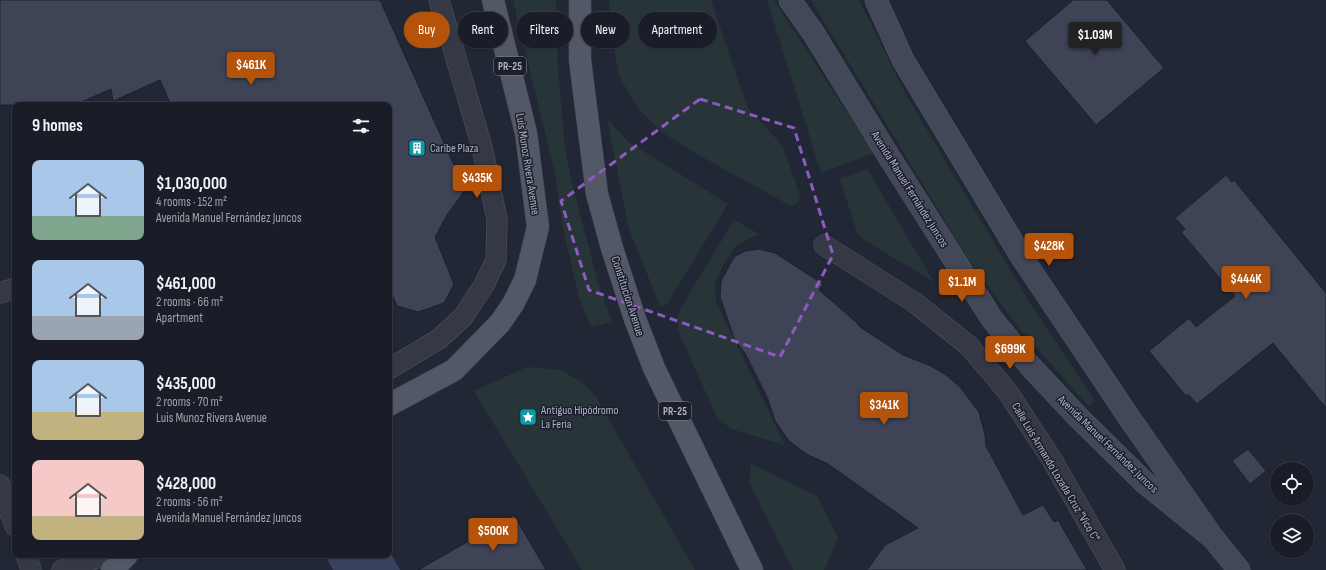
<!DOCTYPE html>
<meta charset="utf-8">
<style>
:root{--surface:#1a1d28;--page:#272a34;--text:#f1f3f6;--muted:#9fa2a8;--line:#383b45;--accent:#b45309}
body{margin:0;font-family:"Sofia Sans Condensed",sans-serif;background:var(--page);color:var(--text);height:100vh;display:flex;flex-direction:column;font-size:15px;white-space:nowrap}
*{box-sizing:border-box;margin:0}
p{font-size:13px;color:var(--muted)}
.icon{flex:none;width:22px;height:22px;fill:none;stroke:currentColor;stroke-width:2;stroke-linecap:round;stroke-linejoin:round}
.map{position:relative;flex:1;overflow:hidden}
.drawer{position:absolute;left:12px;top:102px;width:380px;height:456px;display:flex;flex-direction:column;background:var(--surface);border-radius:8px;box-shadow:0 1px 3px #0004,0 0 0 1px var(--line)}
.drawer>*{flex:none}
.top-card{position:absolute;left:404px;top:12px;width:380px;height:36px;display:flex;gap:8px}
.controls{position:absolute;left:1270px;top:462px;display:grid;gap:8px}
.controls a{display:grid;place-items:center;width:44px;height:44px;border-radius:50%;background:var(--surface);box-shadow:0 1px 3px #0004,0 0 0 1px var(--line);font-size:20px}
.price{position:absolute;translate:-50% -34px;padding:0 9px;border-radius:4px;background:var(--accent);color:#fff;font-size:13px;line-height:26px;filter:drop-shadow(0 1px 2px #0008)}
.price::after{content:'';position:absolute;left:50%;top:24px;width:12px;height:9px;margin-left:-6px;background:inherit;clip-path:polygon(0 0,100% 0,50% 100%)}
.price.active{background:#222;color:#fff}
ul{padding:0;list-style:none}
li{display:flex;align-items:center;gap:12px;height:100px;padding:0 20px}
li span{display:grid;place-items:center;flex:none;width:112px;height:80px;border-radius:8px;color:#555}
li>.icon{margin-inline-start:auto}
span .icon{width:48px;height:48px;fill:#fffc;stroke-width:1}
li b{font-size:17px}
h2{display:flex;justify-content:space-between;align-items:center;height:48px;padding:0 20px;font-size:17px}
.pill{padding:0 14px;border-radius:18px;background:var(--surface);box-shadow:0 1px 3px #0004,0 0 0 1px var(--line);font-size:14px;line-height:36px}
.pill.active{background:var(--accent);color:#fff}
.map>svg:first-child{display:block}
.green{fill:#273539}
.water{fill:#39415e}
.building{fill:#3e4456;stroke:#1c202d}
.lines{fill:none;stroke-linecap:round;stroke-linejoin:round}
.street-casing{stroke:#525664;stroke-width:21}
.secondary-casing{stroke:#525664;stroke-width:23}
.primary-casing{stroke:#3e4250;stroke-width:23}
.street{stroke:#353946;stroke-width:20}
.secondary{stroke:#434859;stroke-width:22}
.primary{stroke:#535866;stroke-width:22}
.marked{fill:none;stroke:#8d5bc0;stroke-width:3;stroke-dasharray:8 5;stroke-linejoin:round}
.labels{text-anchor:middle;stroke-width:3;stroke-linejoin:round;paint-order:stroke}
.shield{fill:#1b1e2b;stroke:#838695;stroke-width:1}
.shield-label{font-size:11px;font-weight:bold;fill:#afb3c3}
.poi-label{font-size:12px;fill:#afb3c3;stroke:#1b1e2b;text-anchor:start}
.street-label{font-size:12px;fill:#afb3c3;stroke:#1b1e2b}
</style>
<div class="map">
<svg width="1326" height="570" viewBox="0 0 1326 570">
<rect width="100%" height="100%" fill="#222735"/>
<g class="green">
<path d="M 513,0 L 556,0 L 558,68 L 565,149 L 571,179 L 599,286 L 612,322 L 591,327 L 579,297 L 563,228 L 555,173 Z"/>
<path d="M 609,0 L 711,0 L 747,107 L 782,145 L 800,195 L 798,203 L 791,206 L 695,153 L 662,132 L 639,110 L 620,78 L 611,36 Z"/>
<path d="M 767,0 L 774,0 L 873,153 L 821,173 Z"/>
<path d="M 811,0 L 859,0 L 904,91 L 1028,300 L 1094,400 L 1089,407 L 1019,328 L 967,257 Z"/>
<path d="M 607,118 L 627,141 L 728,204 L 667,304 L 660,306 L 629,229 Z"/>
<path d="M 867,169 L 934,282 L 864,240 L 857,232 L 840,179 Z"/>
<path d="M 734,220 L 759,234 L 749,239 L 735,247 L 724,263 L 715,283 L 716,302 L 785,445 L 731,429 L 717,417 L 678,331 L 678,318 L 679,311 Z"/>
<path d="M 527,367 L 561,370 L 583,383 L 596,397 L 695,570 L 582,570 L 474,391 Z"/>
<path d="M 751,464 L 817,496 L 838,538 L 824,570 L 793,570 L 749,483 Z"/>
</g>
<path class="water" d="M 389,550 L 400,570 L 333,570 L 325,555 L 389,555 Z"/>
<g class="building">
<path d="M 0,0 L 380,0 L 465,190 L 447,215 L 435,237 L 454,284 L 444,303 L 418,312 L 397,306 L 389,288 L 389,105 L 171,105 L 160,80 L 113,101 L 111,89 L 74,105 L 0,105 Z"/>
<path d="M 1073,0 L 1107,0 L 1164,68 L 1096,125 L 1025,41 Z"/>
<path d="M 1226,175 L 1232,182 L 1234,180 L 1326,293 L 1326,408 L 1273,343 L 1197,404 L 1188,394 L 1186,396 L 1149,351 L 1189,318 L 1196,327 L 1235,296 L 1181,232 L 1185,229 L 1175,218 Z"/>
<path d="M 759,249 L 775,253 L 823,284 L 819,290 L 856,322 L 860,327 L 903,355 L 929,365 L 946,375 L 960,387 L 979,412 L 985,435 L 986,446 L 1023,515 L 1043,505 L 1054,522 L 1058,520 L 1087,570 L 867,570 L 885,545 L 918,528 L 828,464 L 808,455 L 789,441 L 775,421 L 768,399 L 746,355 L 734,338 L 720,297 L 721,281 L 734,257 L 745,251 Z"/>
<path d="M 1248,449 L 1266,471 L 1250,484 L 1232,461 Z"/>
<path d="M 514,515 L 546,570 L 418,570 Z"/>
</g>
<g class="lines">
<defs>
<g id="street">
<path d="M 824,245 L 914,302 L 969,346 L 1007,391 L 1051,458 L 1115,570"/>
<path d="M 0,293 L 15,288"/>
<path d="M 389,369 L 439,339 L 463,317 L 484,285 L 496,260 L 497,219 L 482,147 L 439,0"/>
<path d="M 0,485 L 15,526"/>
<path d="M 26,555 L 31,570"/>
<path d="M 62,570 L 106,555"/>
</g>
<g id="secondary">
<path d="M 790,0 L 814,34 L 886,152 L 992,319 L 1030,366 L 1077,416 L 1145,483 L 1213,538"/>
<path d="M 876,0 L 903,60 L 1021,256 L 1128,416 L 1213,538 L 1239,570"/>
</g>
<g id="primary">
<path d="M 580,0 L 580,60 L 597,194 L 612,248 L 635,319 L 654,368 L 752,570"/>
<path d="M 389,405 L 454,370 L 500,323 L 513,304 L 525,280 L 538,227 L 526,133 L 493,0"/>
<path d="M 112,570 L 127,555"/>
</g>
</defs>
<use href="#street" class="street-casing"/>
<use href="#secondary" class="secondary-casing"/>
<use href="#primary" class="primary-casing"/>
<use href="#street" class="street"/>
<use href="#secondary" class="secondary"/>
<use href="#primary" class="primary"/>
</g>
<path class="marked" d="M 700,99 L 794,128 L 833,255 L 780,357 L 589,290 L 561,201 Z"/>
<defs>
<symbol id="building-square" viewBox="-11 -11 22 22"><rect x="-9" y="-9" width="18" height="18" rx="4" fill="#0f9aa8" stroke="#1b1e2b"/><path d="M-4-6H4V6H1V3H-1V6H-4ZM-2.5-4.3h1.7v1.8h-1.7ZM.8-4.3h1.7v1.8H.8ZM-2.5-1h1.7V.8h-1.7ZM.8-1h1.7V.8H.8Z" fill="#fff"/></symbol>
<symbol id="sight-square" viewBox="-11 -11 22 22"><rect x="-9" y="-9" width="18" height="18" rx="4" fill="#0f9aa8" stroke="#1b1e2b"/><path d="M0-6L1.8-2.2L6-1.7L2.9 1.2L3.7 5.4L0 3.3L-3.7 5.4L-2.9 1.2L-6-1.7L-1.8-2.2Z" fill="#fff"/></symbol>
</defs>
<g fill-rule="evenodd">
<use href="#building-square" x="407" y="138" width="20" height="20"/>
<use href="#sight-square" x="518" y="407" width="20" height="20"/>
</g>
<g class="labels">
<g class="shield">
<rect x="494" y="57" width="32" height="18" rx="3"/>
<rect x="659" y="402" width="32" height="18" rx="3"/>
</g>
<g class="shield-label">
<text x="510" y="70">PR-25</text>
<text x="675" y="415">PR-25</text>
</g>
<g class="poi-label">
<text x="430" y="152">Caribe Plaza</text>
<text x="541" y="414">Antiguo Hipódromo<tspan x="541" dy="14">La Feria</tspan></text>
</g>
<g class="street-label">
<text transform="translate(528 164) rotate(81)" y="4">Luis Munoz Rivera Avenue</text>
<text transform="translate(910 189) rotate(58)" y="4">Avenida Manuel Fernández Juncos</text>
<text transform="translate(628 296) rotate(72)" y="4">Constitucion Avenue</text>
<text transform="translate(1108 444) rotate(44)" y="4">Avenida Manuel Fernández Juncos</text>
<text transform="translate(1056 472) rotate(59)" y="4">Calle Luis Armando Lozada Cruz "Vico C"</text>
</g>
</g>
</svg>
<div class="controls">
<a><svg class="icon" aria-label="locate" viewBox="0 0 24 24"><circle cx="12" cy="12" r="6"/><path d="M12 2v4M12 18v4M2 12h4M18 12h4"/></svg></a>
<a><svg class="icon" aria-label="layers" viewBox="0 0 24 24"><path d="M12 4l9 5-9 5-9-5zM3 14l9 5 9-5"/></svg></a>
</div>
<b class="price active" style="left:1095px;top:56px">$1.03M</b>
<b class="price" style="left:251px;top:86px">$461K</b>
<b class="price" style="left:477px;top:199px">$435K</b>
<b class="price" style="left:1049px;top:267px">$428K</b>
<b class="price" style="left:1246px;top:300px">$444K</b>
<b class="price" style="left:962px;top:303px">$1.1M</b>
<b class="price" style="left:1010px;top:370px">$699K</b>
<b class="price" style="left:884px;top:426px">$341K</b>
<b class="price" style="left:493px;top:552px">$500K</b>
<div class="top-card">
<a class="pill active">Buy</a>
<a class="pill">Rent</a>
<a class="pill">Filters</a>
<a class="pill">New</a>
<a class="pill">Apartment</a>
</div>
<section class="drawer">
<h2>9 homes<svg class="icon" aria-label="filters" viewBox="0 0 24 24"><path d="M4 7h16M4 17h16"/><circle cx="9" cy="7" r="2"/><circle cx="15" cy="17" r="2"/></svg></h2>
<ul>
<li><span style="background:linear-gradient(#a9c7e8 70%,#7fa58c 0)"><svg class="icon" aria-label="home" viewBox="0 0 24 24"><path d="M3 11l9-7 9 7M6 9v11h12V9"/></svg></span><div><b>$1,030,000</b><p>4 rooms · 152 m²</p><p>Avenida Manuel Fernández Juncos</p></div></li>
<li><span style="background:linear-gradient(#a9c7e8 70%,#9aa5b1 0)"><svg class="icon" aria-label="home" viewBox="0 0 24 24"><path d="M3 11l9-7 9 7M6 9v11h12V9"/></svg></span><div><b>$461,000</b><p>2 rooms · 66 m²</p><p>Apartment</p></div></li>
<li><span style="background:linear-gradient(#a9c7e8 65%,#c2b280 0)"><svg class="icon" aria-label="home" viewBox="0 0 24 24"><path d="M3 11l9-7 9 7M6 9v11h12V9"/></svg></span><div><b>$435,000</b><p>2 rooms · 70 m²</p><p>Luis Munoz Rivera Avenue</p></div></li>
<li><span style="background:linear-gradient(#f6c9c9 70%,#c2b280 0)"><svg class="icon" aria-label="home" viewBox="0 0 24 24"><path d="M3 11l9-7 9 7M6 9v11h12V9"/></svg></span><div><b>$428,000</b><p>2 rooms · 56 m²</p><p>Avenida Manuel Fernández Juncos</p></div></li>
</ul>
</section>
</div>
